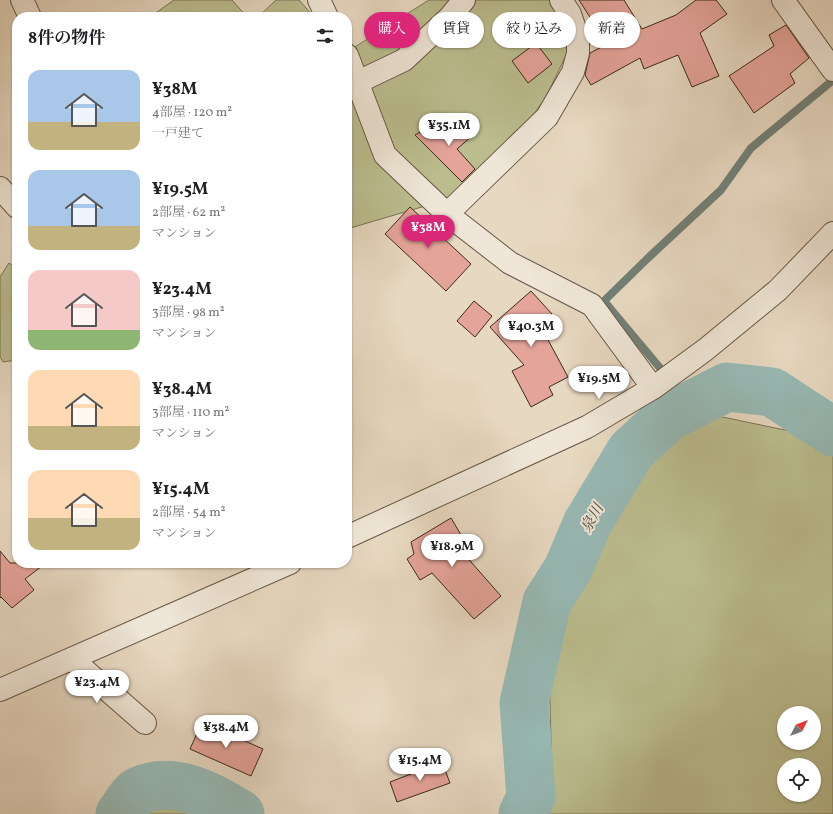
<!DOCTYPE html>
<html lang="ja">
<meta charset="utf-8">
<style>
:root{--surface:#fff;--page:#f2f2f2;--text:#202124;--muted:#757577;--accent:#db2777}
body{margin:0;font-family:Vollkorn,"Noto Serif JP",serif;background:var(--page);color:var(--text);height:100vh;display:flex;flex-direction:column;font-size:15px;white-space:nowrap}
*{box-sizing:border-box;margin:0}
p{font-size:13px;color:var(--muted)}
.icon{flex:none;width:22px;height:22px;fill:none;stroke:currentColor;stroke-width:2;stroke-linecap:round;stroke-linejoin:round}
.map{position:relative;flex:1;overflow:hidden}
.panel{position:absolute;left:12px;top:12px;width:340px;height:556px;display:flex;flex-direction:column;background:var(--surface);border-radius:16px;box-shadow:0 1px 3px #0004}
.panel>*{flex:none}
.top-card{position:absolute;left:364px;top:12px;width:380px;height:36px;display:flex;gap:8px}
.needle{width:26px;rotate:48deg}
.controls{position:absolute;left:777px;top:706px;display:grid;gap:8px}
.controls a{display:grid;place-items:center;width:44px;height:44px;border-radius:50%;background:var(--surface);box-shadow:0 1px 3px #0004;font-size:20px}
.price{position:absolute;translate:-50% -34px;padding:0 9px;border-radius:14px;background:#fff;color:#222;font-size:13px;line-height:26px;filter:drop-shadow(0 1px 2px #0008)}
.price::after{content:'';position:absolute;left:50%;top:24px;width:12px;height:9px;margin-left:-6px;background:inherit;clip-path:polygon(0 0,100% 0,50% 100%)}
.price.on{background:var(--accent);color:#fff}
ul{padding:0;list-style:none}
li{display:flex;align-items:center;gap:12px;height:100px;padding:0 16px}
li span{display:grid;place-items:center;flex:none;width:112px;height:80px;border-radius:12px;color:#555}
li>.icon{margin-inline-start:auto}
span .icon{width:48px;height:48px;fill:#fffc;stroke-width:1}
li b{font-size:17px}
h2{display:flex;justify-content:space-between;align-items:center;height:48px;padding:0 16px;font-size:17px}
.pill{padding:0 14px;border-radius:18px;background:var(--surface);box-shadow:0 1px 3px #0004;font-size:14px;line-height:36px}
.pill.on{background:var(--accent);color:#fff}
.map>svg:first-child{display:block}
.green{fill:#bbbd8f;stroke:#7b7455;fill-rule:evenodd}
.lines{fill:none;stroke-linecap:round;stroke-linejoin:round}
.stream{stroke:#728077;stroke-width:8}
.river{stroke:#97b9b4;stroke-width:49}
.building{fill:#e5a49a;stroke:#3b2b1b}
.minor-casing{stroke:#665644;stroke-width:24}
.tertiary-casing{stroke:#665644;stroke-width:24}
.minor{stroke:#efe6d7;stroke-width:22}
.tertiary{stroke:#efe6d7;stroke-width:22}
.labels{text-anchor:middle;stroke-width:4;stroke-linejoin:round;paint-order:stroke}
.water-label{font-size:15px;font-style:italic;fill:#524e41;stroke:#efe6d7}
</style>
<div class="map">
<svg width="833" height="814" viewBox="0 0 833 814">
<rect width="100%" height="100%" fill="#e7d8c1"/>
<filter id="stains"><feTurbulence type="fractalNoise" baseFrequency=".005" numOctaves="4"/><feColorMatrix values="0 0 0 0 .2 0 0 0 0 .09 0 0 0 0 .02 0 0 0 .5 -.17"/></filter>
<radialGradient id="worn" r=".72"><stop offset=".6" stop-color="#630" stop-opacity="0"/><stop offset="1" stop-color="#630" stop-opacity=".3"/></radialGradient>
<g class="green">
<path d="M 174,0 L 232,0 L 247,17 L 150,17 Z"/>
<path d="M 276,0 L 299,0 L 314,17 L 258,17 Z"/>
<path d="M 429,0 L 563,0 L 570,47 L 545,99 L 476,191 L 347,229 L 347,52 Z"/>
<path d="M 9,263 L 17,269 L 17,360 L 3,362 L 0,357 L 0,277 Z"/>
<path d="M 684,409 L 833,440 L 833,814 L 540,814 L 552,772 L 547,602 L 613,466 ZM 784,713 L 814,713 L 814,743 L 784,743 ZM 784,765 L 814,765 L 814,795 L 784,795 Z"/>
<path d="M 204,797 L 231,814 L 121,814 L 133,801 Z"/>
</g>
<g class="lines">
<path class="stream" d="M 691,405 L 604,301 L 648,258 L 721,190 L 751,148 L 833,80"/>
<g class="river">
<path d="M 120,814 C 125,808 132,794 139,791 C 173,775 212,796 240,814"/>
<path d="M 523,814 L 531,797 L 524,703 L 547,602 L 568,569 L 587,524 L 631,451 L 668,417 L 727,387 L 772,392 L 833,432"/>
</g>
</g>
<g class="building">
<path d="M 579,0 L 624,0 L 642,29 L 676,15 L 696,0 L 716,0 L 727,14 L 700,33 L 719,76 L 692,87 L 678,55 L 644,69 L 640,58 L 591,85 L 585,75 L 590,53 L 607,44 Z"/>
<path d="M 786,25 L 809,58 L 790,74 L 795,83 L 754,113 L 729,76 L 774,46 L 769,35 Z"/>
<path d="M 536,43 L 552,64 L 528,83 L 512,61 Z"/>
<path d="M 456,118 L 472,136 L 457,149 L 475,169 L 462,182 L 415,135 L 434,125 L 441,132 Z"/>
<path d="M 410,207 L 471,264 L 446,291 L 385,234 Z"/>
<path d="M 531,291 L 552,314 L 540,325 L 568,377 L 549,387 L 553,395 L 531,407 L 512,371 L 524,365 L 490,327 Z"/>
<path d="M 474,301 L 492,316 L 475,337 L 457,321 Z"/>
<path d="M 451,518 L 470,550 L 464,554 L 501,596 L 474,619 L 432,573 L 420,580 L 407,559 L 414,554 L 411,542 Z"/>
<path d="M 0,551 L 10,563 L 46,563 L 25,579 L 34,590 L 12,608 L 1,597 L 0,598 Z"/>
<path d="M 202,722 L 263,749 L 251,776 L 190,749 Z"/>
<path d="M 442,762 L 450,783 L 397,802 L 390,782 Z"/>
</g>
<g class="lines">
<defs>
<g id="minor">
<path d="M 22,0 L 30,17"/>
<path d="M 319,0 L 327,17"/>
<path d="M 783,0 L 833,70"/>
<path d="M 347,55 L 385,155 L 447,214 L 510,263 L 592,305 L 653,388"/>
<path d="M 358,82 L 404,60 L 450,17 L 464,0"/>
<path d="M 0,188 L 17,207"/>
<path d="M 447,214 L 547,117 L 573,72 L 578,53 L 578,38 L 570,14 L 561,0"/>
<path d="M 72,659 L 145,723"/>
</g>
<g id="tertiary">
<path d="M 347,537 L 587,427 L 653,388 L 705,350 L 778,290 L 833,233"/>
<path d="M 0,690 L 290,563"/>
</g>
</defs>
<use href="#minor" class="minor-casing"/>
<use href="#tertiary" class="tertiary-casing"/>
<use href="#minor" class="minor"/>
<use href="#tertiary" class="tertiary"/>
</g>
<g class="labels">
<g class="water-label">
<text transform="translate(592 518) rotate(-61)" y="5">泉川</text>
</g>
</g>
<rect width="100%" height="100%" filter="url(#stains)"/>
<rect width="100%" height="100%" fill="url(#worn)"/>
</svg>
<div class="controls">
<a><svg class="needle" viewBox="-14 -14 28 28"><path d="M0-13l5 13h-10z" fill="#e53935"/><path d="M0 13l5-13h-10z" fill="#757577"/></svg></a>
<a><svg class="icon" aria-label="locate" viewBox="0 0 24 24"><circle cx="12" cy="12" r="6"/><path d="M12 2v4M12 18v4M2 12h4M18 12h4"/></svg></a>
</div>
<b class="price" style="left:449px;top:147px">¥35.1M</b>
<b class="price on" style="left:428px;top:249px">¥38M</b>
<b class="price" style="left:531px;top:348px">¥40.3M</b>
<b class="price" style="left:599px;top:400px">¥19.5M</b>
<b class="price" style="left:452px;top:568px">¥18.9M</b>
<b class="price" style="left:97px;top:704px">¥23.4M</b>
<b class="price" style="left:226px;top:749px">¥38.4M</b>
<b class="price" style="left:420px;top:782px">¥15.4M</b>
<div class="top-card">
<a class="pill on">購入</a>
<a class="pill">賃貸</a>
<a class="pill">絞り込み</a>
<a class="pill">新着</a>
</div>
<section class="panel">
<h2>8件の物件<svg class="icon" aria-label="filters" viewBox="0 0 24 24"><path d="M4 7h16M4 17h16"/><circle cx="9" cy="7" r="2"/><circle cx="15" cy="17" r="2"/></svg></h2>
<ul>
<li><span style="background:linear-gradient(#a9c7e8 65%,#c2b280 0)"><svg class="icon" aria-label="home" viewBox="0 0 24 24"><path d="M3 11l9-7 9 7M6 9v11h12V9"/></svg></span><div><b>¥38M</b><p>4部屋 · 120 m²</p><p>一戸建て</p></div></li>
<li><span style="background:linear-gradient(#a9c7e8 70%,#c2b280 0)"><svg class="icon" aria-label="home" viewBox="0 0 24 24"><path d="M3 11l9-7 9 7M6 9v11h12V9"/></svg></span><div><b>¥19.5M</b><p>2部屋 · 62 m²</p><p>マンション</p></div></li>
<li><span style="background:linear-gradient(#f6c9c9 75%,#8fb573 0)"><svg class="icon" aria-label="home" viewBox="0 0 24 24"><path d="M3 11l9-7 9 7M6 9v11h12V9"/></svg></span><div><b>¥23.4M</b><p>3部屋 · 98 m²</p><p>マンション</p></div></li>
<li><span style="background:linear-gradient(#ffd9b3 70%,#c2b280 0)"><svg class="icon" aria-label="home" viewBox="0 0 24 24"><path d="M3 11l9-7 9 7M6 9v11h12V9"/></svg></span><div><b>¥38.4M</b><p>3部屋 · 110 m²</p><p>マンション</p></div></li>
<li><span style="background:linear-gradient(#ffd9b3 60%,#c2b280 0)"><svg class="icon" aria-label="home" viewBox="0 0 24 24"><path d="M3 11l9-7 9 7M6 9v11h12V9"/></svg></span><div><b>¥15.4M</b><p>2部屋 · 54 m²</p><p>マンション</p></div></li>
</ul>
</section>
</div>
